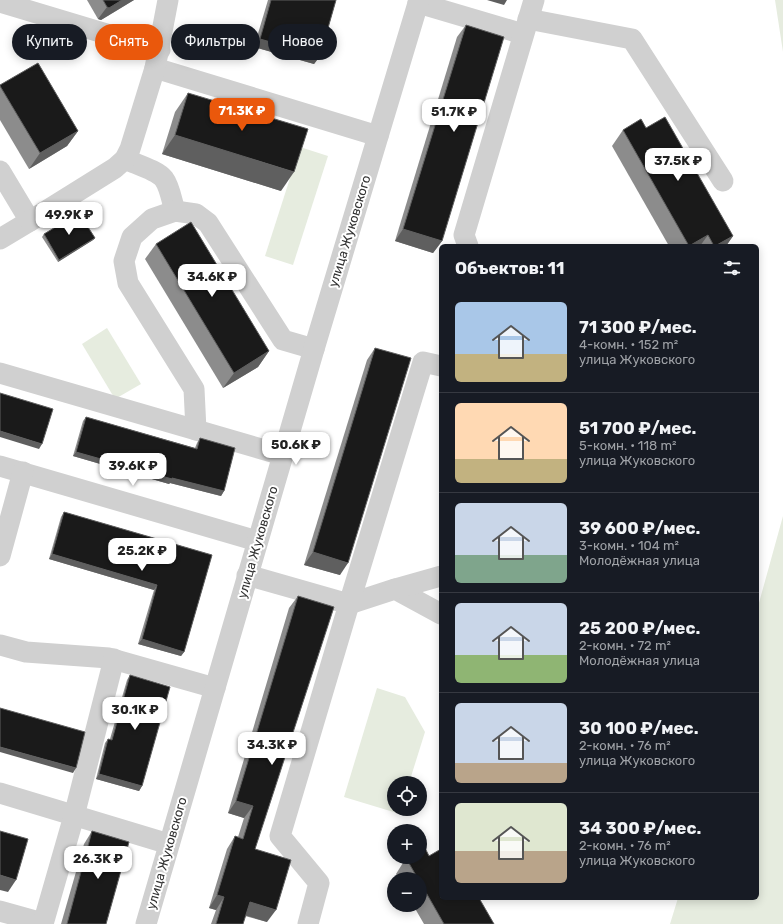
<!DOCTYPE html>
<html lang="ru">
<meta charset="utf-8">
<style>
:root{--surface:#171b24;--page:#20242c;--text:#f1f3f6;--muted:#9ea1a6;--line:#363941;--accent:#ea580c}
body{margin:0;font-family:Rubik,sans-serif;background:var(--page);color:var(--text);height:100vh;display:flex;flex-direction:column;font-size:15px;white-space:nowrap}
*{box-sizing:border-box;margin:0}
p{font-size:13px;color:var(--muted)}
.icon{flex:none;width:22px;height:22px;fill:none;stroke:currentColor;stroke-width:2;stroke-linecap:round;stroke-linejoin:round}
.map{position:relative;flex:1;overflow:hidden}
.details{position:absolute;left:439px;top:244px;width:320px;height:656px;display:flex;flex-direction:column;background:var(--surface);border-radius:6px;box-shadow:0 2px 10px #0003}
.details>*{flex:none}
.guide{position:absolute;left:12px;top:24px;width:367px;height:36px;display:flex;gap:8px}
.controls{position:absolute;left:387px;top:776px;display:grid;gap:8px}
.controls a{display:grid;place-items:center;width:40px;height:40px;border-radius:50%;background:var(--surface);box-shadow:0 2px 10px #0003;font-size:20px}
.price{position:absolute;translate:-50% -34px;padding:0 9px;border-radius:8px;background:#fff;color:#222;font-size:13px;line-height:26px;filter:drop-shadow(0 1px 2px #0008)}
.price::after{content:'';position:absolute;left:50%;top:24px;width:12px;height:9px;margin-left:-6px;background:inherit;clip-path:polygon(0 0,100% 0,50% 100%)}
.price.selected{background:var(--accent);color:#fff}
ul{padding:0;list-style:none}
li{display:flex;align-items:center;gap:12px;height:100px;padding:0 16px}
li+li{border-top:1px solid var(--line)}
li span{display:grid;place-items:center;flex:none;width:112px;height:80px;border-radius:6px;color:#555}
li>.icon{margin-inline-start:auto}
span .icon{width:48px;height:48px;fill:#fffc;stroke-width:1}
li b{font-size:17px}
h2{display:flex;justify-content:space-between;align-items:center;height:48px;padding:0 16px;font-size:17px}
.pill{padding:0 14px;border-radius:18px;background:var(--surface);box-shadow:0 2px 10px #0003;font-size:14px;line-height:36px}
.pill.selected{background:var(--accent);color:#fff}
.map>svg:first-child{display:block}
.green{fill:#e6ecdf}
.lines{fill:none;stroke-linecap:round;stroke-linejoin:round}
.minor{stroke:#d0d0d0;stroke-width:21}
.wall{fill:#8c8c8c}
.shaded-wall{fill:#5f5f5f}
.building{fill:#1a1a1a;stroke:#5f5f5f}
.labels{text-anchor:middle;stroke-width:4;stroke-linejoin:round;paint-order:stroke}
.street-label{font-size:13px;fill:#333;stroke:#fff}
</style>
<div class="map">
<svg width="783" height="924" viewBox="0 0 783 924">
<rect width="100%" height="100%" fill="#fff"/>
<g class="green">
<path d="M 775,0 L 783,0 L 783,52 Z"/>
<path d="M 300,147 L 328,156 L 293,265 L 265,256 Z"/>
<path d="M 107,328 L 141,384 L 115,399 L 82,344 Z"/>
<path d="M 783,516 L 783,924 L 670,924 L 678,898 L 757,898 L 757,610 Z"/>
<path d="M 377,688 L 405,697 L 425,732 L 409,783 L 394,783 L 394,809 L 402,809 L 400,814 L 344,797 Z"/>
</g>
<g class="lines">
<g class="minor">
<path d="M 0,2 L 160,50"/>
<path d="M 418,3 L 523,34"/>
<path d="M 528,19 L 632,39 L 723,181"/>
<path d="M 155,68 L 378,136"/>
<path d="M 125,159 C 135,164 157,170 164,179 C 170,187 172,202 175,211"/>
<path d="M 0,171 L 30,221 L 0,239"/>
<path d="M 30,221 L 115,168 L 125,159 L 130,149 L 155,68 L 168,0"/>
<path d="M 468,246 L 464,235 L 534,0"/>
<path d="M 0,373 L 282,455"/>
<path d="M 196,430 L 194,389 L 128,283 L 124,261 L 132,237 L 152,219 L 175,211 L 196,214 L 208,223 L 283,340 L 314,349"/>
<path d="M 0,466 L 257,541"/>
<path d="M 0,556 L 23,472"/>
<path d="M 247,575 L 349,604 L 395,589 L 441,614"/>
<path d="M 395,589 L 441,576"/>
<path d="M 0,645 L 26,652 L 109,658 L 215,688"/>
<path d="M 0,793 L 169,844"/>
<path d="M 0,911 L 43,923"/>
<path d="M 43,924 L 74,816 L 114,659"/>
<path d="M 146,924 L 314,349 L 419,0"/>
<path d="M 308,924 L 319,883 L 280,836 L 349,604 L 423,362 L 441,366"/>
</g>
</g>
<g class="wall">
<path d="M 87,0 L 134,0 L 101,20 L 98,19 Z"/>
<path d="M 268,0 L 336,0 L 320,56 L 314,64 L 254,47 Z"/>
<path d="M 466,25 L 442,241 L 433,253 L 395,241 L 457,37 Z"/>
<path d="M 0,85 L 78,131 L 67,146 L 29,169 L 0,120 Z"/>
<path d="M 188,93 L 281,191 L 162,154 L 175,112 Z"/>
<path d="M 646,128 L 733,236 L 726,246 L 669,246 L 612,146 L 623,130 Z"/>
<path d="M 44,234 L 95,238 L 93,240 L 58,262 L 42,237 Z"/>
<path d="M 156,244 L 269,351 L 258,367 L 223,388 L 145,259 Z"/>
<path d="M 375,348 L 340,575 L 304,565 L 367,360 Z"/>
<path d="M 86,417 L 195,448 L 197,443 L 200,438 L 224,491 L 221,496 L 170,483 L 169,484 L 73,456 L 83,421 Z"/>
<path d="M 64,512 L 212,555 L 184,652 L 181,656 L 138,644 L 154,590 L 49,559 L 61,517 Z"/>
<path d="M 298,596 L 255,849 L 267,922 L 245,916 L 243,924 L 211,924 L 216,910 L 209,908 L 227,849 L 235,836 L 238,837 L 244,818 L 228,813 L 289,608 Z"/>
<path d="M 130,675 L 142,786 L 139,791 L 96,779 L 105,743 L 108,739 L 110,739 L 127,680 Z"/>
<path d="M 92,831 L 106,924 L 61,924 L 84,844 Z"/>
<path d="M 429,856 L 494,924 L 424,924 L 413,905 L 420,905 L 420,879 L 399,879 L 396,874 L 406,858 Z"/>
</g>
<g class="shaded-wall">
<path d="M 122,0 L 134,0 L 101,20 L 98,19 L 107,7 Z"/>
<path d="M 487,0 L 507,0 L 504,5 Z"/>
<path d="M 260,39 L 320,56 L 314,64 L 254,47 Z"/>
<path d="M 78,131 L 67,146 L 29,169 L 40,153 Z"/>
<path d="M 175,135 L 294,172 L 281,191 L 162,154 Z"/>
<path d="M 403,229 L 442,241 L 433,253 L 395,241 Z"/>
<path d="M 708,235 L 700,246 L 688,246 Z"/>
<path d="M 733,236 L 726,246 L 715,246 Z"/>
<path d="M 95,238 L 93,240 L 58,262 L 59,260 Z"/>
<path d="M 269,351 L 258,367 L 223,388 L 234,373 Z"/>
<path d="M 0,431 L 42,444 L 39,449 L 0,437 Z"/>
<path d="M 76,452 L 172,478 L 224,491 L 221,496 L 170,483 L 169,484 L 73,456 Z"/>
<path d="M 313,552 L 348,563 L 340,575 L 304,565 Z"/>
<path d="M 52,554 L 157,585 L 154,590 L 49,559 Z"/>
<path d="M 142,639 L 184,652 L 181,656 L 138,644 Z"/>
<path d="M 0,747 L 76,768 L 73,773 L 0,752 Z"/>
<path d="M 99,774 L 142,786 L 139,791 L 96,779 Z"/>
<path d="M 236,801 L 253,806 L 244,818 L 228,813 Z"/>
<path d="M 0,875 L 16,880 L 8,892 L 0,890 Z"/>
<path d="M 217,895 L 224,897 L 216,910 L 209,908 Z"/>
<path d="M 250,902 L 276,910 L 267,922 L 241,914 Z"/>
</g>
<g class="building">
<path d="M 103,0 L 122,0 L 109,8 L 107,7 Z"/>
<path d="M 271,0 L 336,0 L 320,56 L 260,39 Z"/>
<path d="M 466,25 L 504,37 L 442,241 L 403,229 Z"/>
<path d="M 38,63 L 78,131 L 40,153 L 0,86 L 0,85 Z"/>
<path d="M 188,93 L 308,129 L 294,172 L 175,135 Z"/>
<path d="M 665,117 L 733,236 L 715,246 L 714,246 L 708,235 L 689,246 L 623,130 L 641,119 L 646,128 Z"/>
<path d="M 79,213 L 95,238 L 59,260 L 44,234 Z"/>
<path d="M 191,222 L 269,351 L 234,373 L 156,244 Z"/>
<path d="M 375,348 L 411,358 L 348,563 L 313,552 Z"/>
<path d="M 0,393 L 53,409 L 42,444 L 0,431 Z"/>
<path d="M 86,417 L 197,449 L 200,438 L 235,448 L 224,491 L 172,478 L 172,479 L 76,452 Z"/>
<path d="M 64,512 L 212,555 L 184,652 L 142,639 L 157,585 L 52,554 Z"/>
<path d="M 298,596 L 334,607 L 255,849 L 291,860 L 276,910 L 250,902 L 243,924 L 216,924 L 224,897 L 217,895 L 235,836 L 243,839 L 253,806 L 236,801 Z"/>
<path d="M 130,675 L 170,687 L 142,786 L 99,774 L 108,739 L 112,740 Z"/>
<path d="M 0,708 L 85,732 L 76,768 L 0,747 Z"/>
<path d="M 0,831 L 28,839 L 16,880 L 0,875 Z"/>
<path d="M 92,831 L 129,842 L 106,924 L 67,924 Z"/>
<path d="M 425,848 L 429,856 L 441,849 L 441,898 L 479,898 L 494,924 L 444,924 L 420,882 L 420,879 L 418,879 L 406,858 L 408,857 L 420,857 L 420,851 Z"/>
</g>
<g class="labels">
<g class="street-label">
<text transform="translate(349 231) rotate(-73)" y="5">улица Жуковского</text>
<text transform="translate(257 542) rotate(-74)" y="5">улица Жуковского</text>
<text transform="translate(166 853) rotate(-74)" y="5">улица Жуковского</text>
</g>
</g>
</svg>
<div class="controls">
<a><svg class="icon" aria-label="locate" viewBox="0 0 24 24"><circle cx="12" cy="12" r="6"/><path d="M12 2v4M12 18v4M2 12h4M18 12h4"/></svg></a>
<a>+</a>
<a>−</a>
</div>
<b class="price selected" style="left:242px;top:132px">71.3K ₽</b>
<b class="price" style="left:454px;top:133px">51.7K ₽</b>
<b class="price" style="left:678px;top:182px">37.5K ₽</b>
<b class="price" style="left:69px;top:236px">49.9K ₽</b>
<b class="price" style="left:212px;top:298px">34.6K ₽</b>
<b class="price" style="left:296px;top:466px">50.6K ₽</b>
<b class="price" style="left:133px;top:487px">39.6K ₽</b>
<b class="price" style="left:142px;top:572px">25.2K ₽</b>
<b class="price" style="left:135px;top:731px">30.1K ₽</b>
<b class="price" style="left:272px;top:766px">34.3K ₽</b>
<b class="price" style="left:98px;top:880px">26.3K ₽</b>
<div class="guide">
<a class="pill">Купить</a>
<a class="pill selected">Снять</a>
<a class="pill">Фильтры</a>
<a class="pill">Новое</a>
</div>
<section class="details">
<h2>Объектов: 11<svg class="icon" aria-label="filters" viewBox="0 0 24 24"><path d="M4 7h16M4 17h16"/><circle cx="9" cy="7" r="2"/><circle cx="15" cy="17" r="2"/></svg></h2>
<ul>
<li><span style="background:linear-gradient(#a9c7e8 65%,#c2b280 0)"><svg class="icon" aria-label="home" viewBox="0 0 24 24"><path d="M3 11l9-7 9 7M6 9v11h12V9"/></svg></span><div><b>71 300 ₽/мес.</b><p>4-комн. · 152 m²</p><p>улица Жуковского</p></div></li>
<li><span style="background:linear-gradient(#ffd9b3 70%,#c2b280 0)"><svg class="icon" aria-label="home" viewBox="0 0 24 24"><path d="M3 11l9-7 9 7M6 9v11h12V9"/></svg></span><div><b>51 700 ₽/мес.</b><p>5-комн. · 118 m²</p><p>улица Жуковского</p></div></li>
<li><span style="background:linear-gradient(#c9d6e8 65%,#7fa58c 0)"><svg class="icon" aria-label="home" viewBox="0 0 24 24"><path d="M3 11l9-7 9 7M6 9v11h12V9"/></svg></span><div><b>39 600 ₽/мес.</b><p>3-комн. · 104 m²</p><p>Молодёжная улица</p></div></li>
<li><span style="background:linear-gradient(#c9d6e8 65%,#8fb573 0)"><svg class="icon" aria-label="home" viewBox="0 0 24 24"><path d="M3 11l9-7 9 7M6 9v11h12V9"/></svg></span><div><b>25 200 ₽/мес.</b><p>2-комн. · 72 m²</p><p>Молодёжная улица</p></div></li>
<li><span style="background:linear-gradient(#c9d6e8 75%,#b9a48a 0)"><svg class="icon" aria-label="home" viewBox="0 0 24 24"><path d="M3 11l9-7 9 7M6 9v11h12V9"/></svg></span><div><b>30 100 ₽/мес.</b><p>2-комн. · 76 m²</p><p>улица Жуковского</p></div></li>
<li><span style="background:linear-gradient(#dfe7d0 60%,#b9a48a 0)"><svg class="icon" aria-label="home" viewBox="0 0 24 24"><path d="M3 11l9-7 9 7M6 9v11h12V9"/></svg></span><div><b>34 300 ₽/мес.</b><p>2-комн. · 76 m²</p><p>улица Жуковского</p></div></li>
</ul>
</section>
</div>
